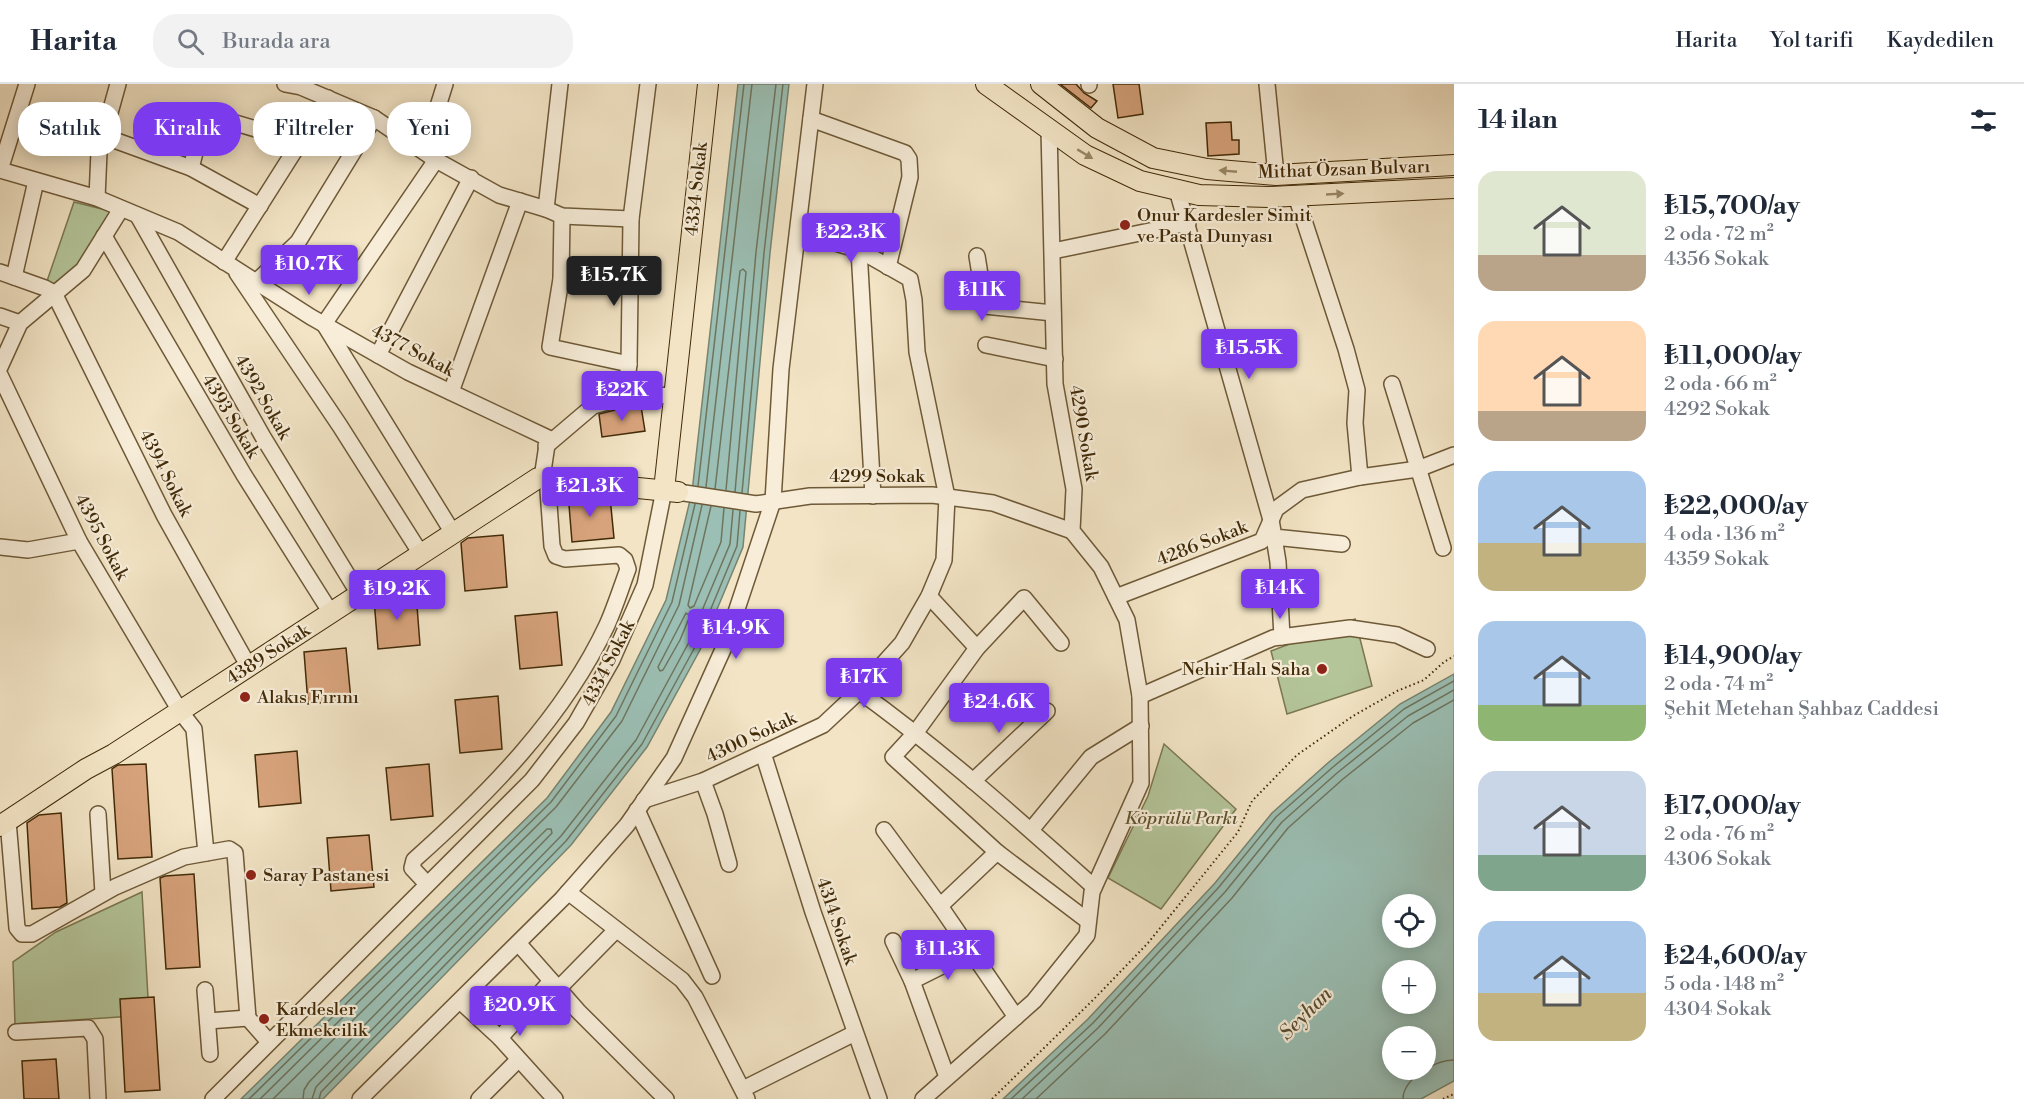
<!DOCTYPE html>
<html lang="tr">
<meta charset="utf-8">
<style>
:root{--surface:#fff;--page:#f2f2f3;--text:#1f2937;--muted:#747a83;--line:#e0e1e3;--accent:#7c3aed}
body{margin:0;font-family:"Libre Bodoni",serif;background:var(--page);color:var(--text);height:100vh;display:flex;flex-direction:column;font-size:22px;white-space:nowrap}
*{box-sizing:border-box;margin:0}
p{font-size:20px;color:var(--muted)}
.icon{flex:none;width:33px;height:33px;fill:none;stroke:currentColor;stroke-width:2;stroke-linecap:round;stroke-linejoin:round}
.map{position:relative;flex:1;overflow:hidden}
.details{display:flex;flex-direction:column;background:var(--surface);width:570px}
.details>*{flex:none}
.hud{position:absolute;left:18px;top:18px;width:570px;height:54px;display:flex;gap:12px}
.tools{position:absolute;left:1382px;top:810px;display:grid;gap:12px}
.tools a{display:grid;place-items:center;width:54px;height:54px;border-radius:50%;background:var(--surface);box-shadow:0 3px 15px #0003;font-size:30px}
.price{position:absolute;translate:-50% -51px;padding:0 14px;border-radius:6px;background:var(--accent);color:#fff;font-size:20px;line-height:39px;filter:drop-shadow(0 2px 3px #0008)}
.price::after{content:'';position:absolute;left:50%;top:36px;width:18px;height:14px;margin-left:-9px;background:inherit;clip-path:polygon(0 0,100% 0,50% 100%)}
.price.active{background:#222;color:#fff}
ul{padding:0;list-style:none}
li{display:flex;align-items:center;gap:18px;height:150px;padding:0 24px}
li span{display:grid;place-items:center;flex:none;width:168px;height:120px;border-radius:18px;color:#555}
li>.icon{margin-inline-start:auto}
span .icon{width:72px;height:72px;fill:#fffc;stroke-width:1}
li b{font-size:26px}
h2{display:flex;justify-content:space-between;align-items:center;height:72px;padding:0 24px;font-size:26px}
.chip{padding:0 21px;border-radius:24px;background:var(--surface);box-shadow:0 3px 15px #0003;font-size:21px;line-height:54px}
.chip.active{background:var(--accent);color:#fff}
header{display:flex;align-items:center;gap:36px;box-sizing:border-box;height:84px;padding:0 30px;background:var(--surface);border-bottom:2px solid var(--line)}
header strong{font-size:28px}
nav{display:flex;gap:33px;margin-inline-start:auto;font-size:21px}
.search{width:420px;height:54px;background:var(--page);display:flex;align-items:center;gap:15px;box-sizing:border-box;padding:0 21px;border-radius:24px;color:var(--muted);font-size:22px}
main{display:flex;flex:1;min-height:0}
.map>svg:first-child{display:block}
.green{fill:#b4c59a;stroke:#7b7851;stroke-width:1.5}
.water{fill:#9bbfb4;stroke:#77846f;stroke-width:1.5;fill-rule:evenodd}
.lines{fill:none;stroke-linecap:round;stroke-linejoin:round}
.shore{stroke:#6e755e;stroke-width:1.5}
.building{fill:#d7a37c;stroke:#422b08;stroke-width:1.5}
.minor-casing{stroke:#6e5937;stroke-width:18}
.major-casing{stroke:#422b08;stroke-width:22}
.path{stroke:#422b08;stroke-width:2;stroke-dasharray:1.5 3;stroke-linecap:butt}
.minor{stroke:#f7edd9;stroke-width:15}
.major{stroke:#f2e4c5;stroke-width:20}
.oneway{fill:#9a8866}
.poi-dot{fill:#8f2418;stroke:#f7edd9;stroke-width:2}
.labels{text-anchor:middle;stroke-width:4.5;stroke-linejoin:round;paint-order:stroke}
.street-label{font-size:18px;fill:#422b08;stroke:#f7edd9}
.poi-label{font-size:18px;fill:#422b08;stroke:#f7edd9;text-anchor:start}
.park-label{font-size:18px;font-style:italic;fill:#5e522c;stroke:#f7edd9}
.water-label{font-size:20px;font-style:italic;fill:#585033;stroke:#f7edd9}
</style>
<header>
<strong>Harita</strong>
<div class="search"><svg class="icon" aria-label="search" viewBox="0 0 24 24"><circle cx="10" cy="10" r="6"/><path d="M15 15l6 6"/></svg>Burada ara</div>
<nav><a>Harita</a><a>Yol tarifi</a><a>Kaydedilen</a></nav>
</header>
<main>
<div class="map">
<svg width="1454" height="1015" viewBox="0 0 1454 1015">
<rect width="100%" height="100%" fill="#f2e4c5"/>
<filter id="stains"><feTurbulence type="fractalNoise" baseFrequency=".00333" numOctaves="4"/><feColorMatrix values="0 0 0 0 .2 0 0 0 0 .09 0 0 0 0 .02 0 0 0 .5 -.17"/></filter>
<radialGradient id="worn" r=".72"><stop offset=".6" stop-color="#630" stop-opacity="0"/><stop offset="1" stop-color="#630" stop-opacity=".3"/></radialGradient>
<g class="green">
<path d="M 74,118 L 118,129 L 83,186 L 56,207 L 46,200 Z"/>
<path d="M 1355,535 L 1372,602 L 1287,630 L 1271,567 Z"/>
<path d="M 1164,660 L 1236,725 L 1161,825 L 1108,794 L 1148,712 Z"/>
<path d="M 142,808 L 149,931 L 15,940 L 13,878 L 56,848 Z"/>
</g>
<g class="water">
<path d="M 738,0 L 789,0 L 770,169 L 743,463 L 700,566 L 647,663 L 571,761 L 323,1015 L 241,1015 L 547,714 L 611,628 L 666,516 L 692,408 Z"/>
<path d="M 1454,590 L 1454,997 L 1421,1015 L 1003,1015 L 1088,935 L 1215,799 L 1272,729 L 1329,678 L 1400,620 ZM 1392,820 L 1425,820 L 1425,854 L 1392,854 ZM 1392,886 L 1425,886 L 1425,920 L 1392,920 ZM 1392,952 L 1425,952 L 1425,986 L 1392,986 Z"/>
</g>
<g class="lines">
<g class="shore">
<path d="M 698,402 L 744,0"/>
<path d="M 706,403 L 752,0"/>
<path d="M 715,405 L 740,187 L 743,185 L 746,188 L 726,406"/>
<path d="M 735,408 L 756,168 L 776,0"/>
<path d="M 742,409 L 764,169 L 783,0"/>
<path d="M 711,422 L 688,521 L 690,524 L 694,522 L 721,458 L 724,424"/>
<path d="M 686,529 L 690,532 L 680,556 L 663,586 L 660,587 L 658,583 Z"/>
<path d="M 249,1015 L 551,718 L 616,632 L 672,518 L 695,420"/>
<path d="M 260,1015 L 556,723 L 622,637 L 679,521 L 702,421"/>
<path d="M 273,1015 L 547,745 L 551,745 L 552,749 L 309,998 L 304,1006 L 303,1015"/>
<path d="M 312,1015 L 316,1003 L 561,752 L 636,656 L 688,560 L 730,460 L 733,426"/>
<path d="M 319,1015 L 321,1008 L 566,757 L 642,660 L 695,563 L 737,462 L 740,427"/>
<path d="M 1011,1015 L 1093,939 L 1219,803 L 1276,733 L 1333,683 L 1404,625 L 1454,597"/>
<path d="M 1022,1015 L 1098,944 L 1225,808 L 1282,738 L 1337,689 L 1408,632 L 1454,606"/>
<path d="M 1036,1015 L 1105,950 L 1232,814 L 1288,744 L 1343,695 L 1413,639 L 1454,616"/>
<path d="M 1403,1015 C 1403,995 1435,976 1454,976"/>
</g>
</g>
<g class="building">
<path d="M 1060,0 L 1076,0 L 1084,9 L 1097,17 L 1091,24 Z"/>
<path d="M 1113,0 L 1139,0 L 1143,30 L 1118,34 Z"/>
<path d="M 1231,38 L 1232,56 L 1239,56 L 1239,70 L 1208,72 L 1206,39 Z"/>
<path d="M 641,322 L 645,347 L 602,353 L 599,330 L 627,323 Z"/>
<path d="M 568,409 L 610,413 L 614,454 L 572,458 Z"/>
<path d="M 503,451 L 507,503 L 465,507 L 461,459 L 468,454 Z"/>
<path d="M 416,509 L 420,561 L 378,565 L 374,515 L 378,512 Z"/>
<path d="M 557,528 L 562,581 L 520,585 L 515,532 Z"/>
<path d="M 346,564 L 351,616 L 308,620 L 304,568 Z"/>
<path d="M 498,612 L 502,665 L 460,669 L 455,616 Z"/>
<path d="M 297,667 L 301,719 L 259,723 L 255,671 Z"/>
<path d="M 146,680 L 152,773 L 118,775 L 112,685 L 118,681 Z"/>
<path d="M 429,680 L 433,732 L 391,736 L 386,684 Z"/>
<path d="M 61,729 L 67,819 L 60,823 L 32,825 L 27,739 L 39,731 Z"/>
<path d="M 369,751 L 374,803 L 331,807 L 327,754 Z"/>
<path d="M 194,790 L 200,883 L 166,885 L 160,794 L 165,792 Z"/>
<path d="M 154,913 L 160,1006 L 125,1008 L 120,915 Z"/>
<path d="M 56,975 L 59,1015 L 24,1015 L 22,977 Z"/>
</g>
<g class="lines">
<defs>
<g id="minor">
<path d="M 27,0 L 0,86 L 97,114 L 178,148 L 311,233 L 408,288 L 548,354 L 542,394"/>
<path d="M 285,0 L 301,3 L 374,34 L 436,76 L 499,111 L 546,125 L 562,132 L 631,135"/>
<path d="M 1089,0 L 1089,1"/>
<path d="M 1267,0 L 1276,91"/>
<path d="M 811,35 L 905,69 L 909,75 L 910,93 L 888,183"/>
<path d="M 103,52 L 191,84 L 260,122"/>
<path d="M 424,67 L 445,0"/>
<path d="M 436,76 L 324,240 L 453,449"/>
<path d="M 191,84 L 205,30 L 300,58"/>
<path d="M 1177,106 L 1271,436 L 1274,453 L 1342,460"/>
<path d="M 1296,112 L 1346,265 L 1357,306 L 1355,339 L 1360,393"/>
<path d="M 97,114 L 99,68 L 118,0"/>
<path d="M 546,125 L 560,0"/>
<path d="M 138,132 L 263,353 L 359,510"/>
<path d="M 562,132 L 561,195 L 550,263 L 629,280"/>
<path d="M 104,152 L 244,391 L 331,529"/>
<path d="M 859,166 L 873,412"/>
<path d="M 1053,167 L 1188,139"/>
<path d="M 977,172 L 985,222 L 1053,229"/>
<path d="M 224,178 L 328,14"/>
<path d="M 0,188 L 45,204 L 54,209 L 164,431 L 249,583"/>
<path d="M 237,189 L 340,342 L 421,470"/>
<path d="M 14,193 L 36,97"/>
<path d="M 561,195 L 631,202"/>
<path d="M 256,198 L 298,158 L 374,34"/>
<path d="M 0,232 L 20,239"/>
<path d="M 986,261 L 1055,275"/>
<path d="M 378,271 L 471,94"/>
<path d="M 0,283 L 20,239 L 83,186 L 121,125"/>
<path d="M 0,291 L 79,457 L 180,627 L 194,645 L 206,769"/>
<path d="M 1392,300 L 1443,464"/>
<path d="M 451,308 L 520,117"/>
<path d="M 625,313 L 629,280 L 631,135 L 648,0"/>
<path d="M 546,362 L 593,322 L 625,313 L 674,311"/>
<path d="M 678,408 L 756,420 L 810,412 L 932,411 L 993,419 L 1072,447"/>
<path d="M 1274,453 L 1278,478 L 1282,553"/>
<path d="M 0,463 L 28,466 L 79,457"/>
<path d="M 929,512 L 977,564"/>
<path d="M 1116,513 L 1262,457 L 1276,425 L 1302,406 L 1360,393 L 1418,385 L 1454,371"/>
<path d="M 1061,559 L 1024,514 L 977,564 L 916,648 L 893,673 L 997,768 L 1088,837"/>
<path d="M 859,607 C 942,667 1018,735 1094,803"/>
<path d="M 1140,612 L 1273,554 L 1350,544 L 1397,551 L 1427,565"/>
<path d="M 763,669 L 813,828 L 879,1015"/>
<path d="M 703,697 L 715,730 L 729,780"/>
<path d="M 973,697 L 1047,627"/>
<path d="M 644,716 L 703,697 L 823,641 L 855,611 L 902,559 L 929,512 L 944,476 L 947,413 L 917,268 L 914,216 L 910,195 L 859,166 L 798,148"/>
<path d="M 637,726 L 712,892"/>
<path d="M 98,730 L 103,809"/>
<path d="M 8,737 L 17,844 L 22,850 L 32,850 L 115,803 L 184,773 L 229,765 L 235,769 L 248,934 L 269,958"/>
<path d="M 884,746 L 940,822 L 1016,933"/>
<path d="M 1031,746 L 1091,673 L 1141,642"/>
<path d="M 427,800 L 412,784 L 414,776 C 489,709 564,633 607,541 C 615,523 621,504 628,485 L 625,476 L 619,471 L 565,475 L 556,472 L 552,462 L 548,406"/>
<path d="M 568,808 L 682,896 L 695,913 L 747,1015"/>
<path d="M 940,822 L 997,768"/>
<path d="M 893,857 L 912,897 L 947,993"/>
<path d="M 518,859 L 578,927 L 666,1015"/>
<path d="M 912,897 L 970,868"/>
<path d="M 558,905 L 616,846"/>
<path d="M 205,906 L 210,970"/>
<path d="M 460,917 L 500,954 L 555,1015"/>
<path d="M 208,937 L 248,934"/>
<path d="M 16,948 L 88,944 L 95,955 L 98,1015"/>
<path d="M 500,954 L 551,897"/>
<path d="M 743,1005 L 855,949"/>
<path d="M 213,1015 L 532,696 L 576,639 L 612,576 L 645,501 L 664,406"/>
<path d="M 360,1015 L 562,815 L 627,741 L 674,674 L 725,561 L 773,417 L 781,285 L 815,0"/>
<path d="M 479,1015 L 518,976"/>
<path d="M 923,1015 L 1034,917 L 1087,851 L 1092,808 L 1141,699 L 1140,612 L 1127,536 L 1101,483 L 1072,447 L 1074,405 L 1055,300 L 1049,45"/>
</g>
<g id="major">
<path d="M 986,0 L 1085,71 L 1140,97 L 1199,111 L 1269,113 L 1454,104"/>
<path d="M 1041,0 L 1097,44 L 1153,74 L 1207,85 L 1276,91 L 1454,81"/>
<path d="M 664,406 L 708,0"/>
<path d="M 0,742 L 86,685 L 114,670 L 538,394 L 678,408"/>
</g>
</defs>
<use href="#minor" class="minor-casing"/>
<use href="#major" class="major-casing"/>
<g class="path">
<path d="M 992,1015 L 1094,915 L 1148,859 L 1238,748 L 1252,717 L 1297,671 L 1353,632 L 1397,607 L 1424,596 L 1444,578 L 1454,572"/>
<path d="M 1443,1015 L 1454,1010"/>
</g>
<use href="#minor" class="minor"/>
<use href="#major" class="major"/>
</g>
<defs><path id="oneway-solid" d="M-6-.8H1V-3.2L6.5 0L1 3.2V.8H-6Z" transform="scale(1.5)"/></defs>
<g class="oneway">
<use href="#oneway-solid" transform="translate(1085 70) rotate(31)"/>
<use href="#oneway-solid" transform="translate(1228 87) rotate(-175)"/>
<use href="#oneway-solid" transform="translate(1335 110) rotate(-3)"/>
</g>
<g class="poi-dot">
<circle cx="1125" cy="141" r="6"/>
<circle cx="1322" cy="585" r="6"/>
<circle cx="245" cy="613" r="6"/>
<circle cx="251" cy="791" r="6"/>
<circle cx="264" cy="935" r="6"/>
</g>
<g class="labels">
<g class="street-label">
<text transform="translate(1344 85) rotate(-2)" y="6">Mithat Özsan Bulvarı</text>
<text transform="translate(696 105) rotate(-84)" y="6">4334 Sokak</text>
<text transform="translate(413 266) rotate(28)" y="6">4377 Sokak</text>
<text transform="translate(263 313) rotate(60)" y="6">4392 Sokak</text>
<text transform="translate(231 332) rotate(59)" y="6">4393 Sokak</text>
<text transform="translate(1084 349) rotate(80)" y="6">4290 Sokak</text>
<text transform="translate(166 389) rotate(63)" y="6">4394 Sokak</text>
<text x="877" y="398">4299 Sokak</text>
<text transform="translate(102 453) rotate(62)" y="6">4395 Sokak</text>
<text transform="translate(1202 459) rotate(-21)" y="6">4286 Sokak</text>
<text transform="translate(268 570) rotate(-33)" y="6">4389 Sokak</text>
<text transform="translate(608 579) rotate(-63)" y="6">4334 Sokak</text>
<text transform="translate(751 653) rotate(-25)" y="6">4300 Sokak</text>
<text transform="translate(837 837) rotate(71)" y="6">4314 Sokak</text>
</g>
<g class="poi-label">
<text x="1137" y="137">Onur Kardesler Simit<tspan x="1137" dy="21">ve Pasta Dunyası</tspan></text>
<text x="1310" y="591" text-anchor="end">Nehir Halı Saha</text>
<text x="257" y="619">Alakıs Fırını</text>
<text x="263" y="797">Saray Pastanesi</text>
<text x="276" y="931">Kardesler<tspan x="276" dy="21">Ekmekcilik</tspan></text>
</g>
<g class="park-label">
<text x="1181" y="740">Köprülü Parkı</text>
</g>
<g class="water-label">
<text transform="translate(1305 929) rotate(-45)" y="7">Seyhan</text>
</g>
</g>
<rect width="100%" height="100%" filter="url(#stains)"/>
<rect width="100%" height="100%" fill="url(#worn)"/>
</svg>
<div class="tools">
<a><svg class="icon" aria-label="locate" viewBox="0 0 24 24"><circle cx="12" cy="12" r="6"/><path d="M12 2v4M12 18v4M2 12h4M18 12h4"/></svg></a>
<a>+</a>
<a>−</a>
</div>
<b class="price" style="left:851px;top:180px">₺22.3K</b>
<b class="price" style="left:309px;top:212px">₺10.7K</b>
<b class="price active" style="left:614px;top:223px">₺15.7K</b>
<b class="price" style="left:982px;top:238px">₺11K</b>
<b class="price" style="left:1249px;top:296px">₺15.5K</b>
<b class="price" style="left:622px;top:338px">₺22K</b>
<b class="price" style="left:590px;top:434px">₺21.3K</b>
<b class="price" style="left:1280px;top:536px">₺14K</b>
<b class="price" style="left:397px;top:537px">₺19.2K</b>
<b class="price" style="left:736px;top:576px">₺14.9K</b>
<b class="price" style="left:864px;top:625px">₺17K</b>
<b class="price" style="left:999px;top:650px">₺24.6K</b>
<b class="price" style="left:948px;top:897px">₺11.3K</b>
<b class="price" style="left:520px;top:953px">₺20.9K</b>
<div class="hud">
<a class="chip">Satılık</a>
<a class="chip active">Kiralık</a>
<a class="chip">Filtreler</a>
<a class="chip">Yeni</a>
</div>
</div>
<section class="details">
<h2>14 ilan<svg class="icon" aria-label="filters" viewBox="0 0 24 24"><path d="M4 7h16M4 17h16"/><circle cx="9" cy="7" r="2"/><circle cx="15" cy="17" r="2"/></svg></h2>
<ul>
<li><span style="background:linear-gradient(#dfe7d0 70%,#b9a48a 0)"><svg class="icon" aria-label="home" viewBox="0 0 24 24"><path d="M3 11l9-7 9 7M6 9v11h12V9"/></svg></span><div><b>₺15,700/ay</b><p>2 oda · 72 m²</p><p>4356 Sokak</p></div></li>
<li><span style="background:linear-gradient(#ffd9b3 75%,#b9a48a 0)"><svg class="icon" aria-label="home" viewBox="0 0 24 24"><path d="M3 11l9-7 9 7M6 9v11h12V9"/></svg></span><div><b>₺11,000/ay</b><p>2 oda · 66 m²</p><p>4292 Sokak</p></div></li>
<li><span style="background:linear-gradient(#a9c7e8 60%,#c2b280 0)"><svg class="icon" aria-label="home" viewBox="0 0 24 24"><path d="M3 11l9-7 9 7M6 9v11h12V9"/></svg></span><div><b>₺22,000/ay</b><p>4 oda · 136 m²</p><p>4359 Sokak</p></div></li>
<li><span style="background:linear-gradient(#a9c7e8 70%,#8fb573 0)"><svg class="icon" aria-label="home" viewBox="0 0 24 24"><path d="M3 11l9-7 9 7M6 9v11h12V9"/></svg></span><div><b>₺14,900/ay</b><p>2 oda · 74 m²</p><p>Şehit Metehan Şahbaz Caddesi</p></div></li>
<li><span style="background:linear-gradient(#c9d6e8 70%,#7fa58c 0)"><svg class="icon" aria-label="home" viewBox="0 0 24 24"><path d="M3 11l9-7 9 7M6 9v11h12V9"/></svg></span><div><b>₺17,000/ay</b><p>2 oda · 76 m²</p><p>4306 Sokak</p></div></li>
<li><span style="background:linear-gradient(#a9c7e8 60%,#c2b280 0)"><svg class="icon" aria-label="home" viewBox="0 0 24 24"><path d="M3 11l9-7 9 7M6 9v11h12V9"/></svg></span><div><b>₺24,600/ay</b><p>5 oda · 148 m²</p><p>4304 Sokak</p></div></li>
</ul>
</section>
</main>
